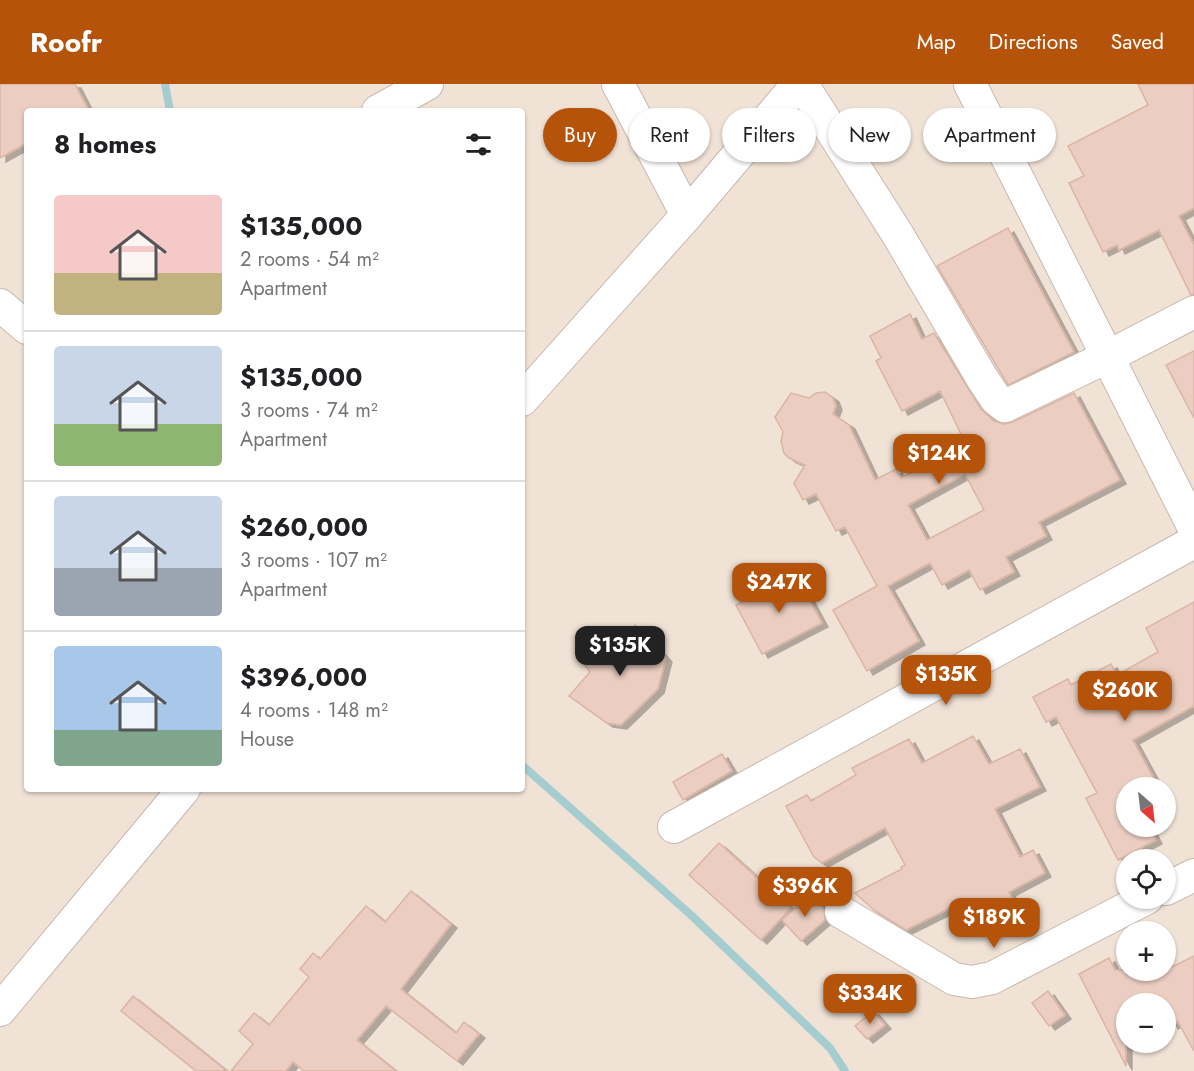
<!DOCTYPE html>
<meta charset="utf-8">
<style>
:root{--surface:#fff;--page:#f2f2f2;--text:#202124;--muted:#757577;--line:#e0e0e0;--accent:#b45309}
body{margin:0;font-family:Jost,sans-serif;background:var(--page);color:var(--text);height:100vh;display:flex;flex-direction:column;font-size:22px;white-space:nowrap}
*{box-sizing:border-box;margin:0}
p{font-size:20px;color:var(--muted)}
.icon{flex:none;width:33px;height:33px;fill:none;stroke:currentColor;stroke-width:2;stroke-linecap:round;stroke-linejoin:round}
.map{position:relative;flex:1;overflow:hidden}
.drawer{position:absolute;left:24px;top:24px;width:501px;height:684px;display:flex;flex-direction:column;background:var(--surface);border-radius:6px;box-shadow:0 2px 4px #0004}
.drawer>*{flex:none}
.banner{position:absolute;left:543px;top:24px;width:561px;height:54px;display:flex;gap:12px}
.needle{width:39px;rotate:152deg}
.fabs{position:absolute;left:1116px;top:693px;display:grid;gap:12px}
.fabs a{display:grid;place-items:center;width:60px;height:60px;border-radius:50%;background:var(--surface);box-shadow:0 2px 4px #0004;font-size:30px}
.price{position:absolute;translate:-50% -51px;padding:0 14px;border-radius:12px;background:var(--accent);color:#fff;font-size:20px;line-height:39px;filter:drop-shadow(0 2px 3px #0008)}
.price::after{content:'';position:absolute;left:50%;top:36px;width:18px;height:14px;margin-left:-9px;background:inherit;clip-path:polygon(0 0,100% 0,50% 100%)}
.price.selected{background:#222;color:#fff}
ul{padding:0;list-style:none}
li{display:flex;align-items:center;gap:18px;height:150px;padding:0 30px}
li+li{border-top:2px solid var(--line)}
li span{display:grid;place-items:center;flex:none;width:168px;height:120px;border-radius:6px;color:#555}
li>.icon{margin-inline-start:auto}
span .icon{width:72px;height:72px;fill:#fffc;stroke-width:1}
li b{font-size:26px}
h2{display:flex;justify-content:space-between;align-items:center;height:72px;padding:0 30px;font-size:26px}
.pill{padding:0 21px;border-radius:27px;background:var(--surface);box-shadow:0 2px 4px #0004;font-size:21px;line-height:54px}
.pill.selected{background:var(--accent);color:#fff}
header{display:flex;align-items:center;gap:36px;box-sizing:border-box;height:84px;padding:0 30px;background:var(--accent);color:#fff}
header strong{font-size:28px}
nav{display:flex;gap:33px;margin-inline-start:auto;font-size:21px}
.map>svg:first-child{display:block}
.residential{fill:#f0e2d5;fill-rule:evenodd}
.lines{fill:none;stroke-linecap:round;stroke-linejoin:round}
.stream{stroke:#a5cdd0;stroke-width:8}
.building{fill:#ebcec1;stroke:#dbb4a4;stroke-width:1.5;fill-rule:evenodd;filter:url(#shadow)}
.minor-casing{stroke:#c9b8ae;stroke-width:34}
.minor{stroke:#fff;stroke-width:32}
</style>
<header>
<strong>Roofr</strong>
<nav><a>Map</a><a>Directions</a><a>Saved</a></nav>
</header>
<div class="map">
<svg width="1194" height="987" viewBox="0 0 1194 987">
<defs>
<filter id="shadow"><feDropShadow dx="6" dy="4" stdDeviation="0" flood-color="#0004"/></filter>
</defs>
<rect width="100%" height="100%" fill="#f9f0e6"/>
<path class="residential" d="M 0,0 L 1194,0 L 1194,987 L 0,987 ZM 27,27 L 522,27 L 522,705 L 27,705 ZM 1126,704 L 1166,704 L 1166,742 L 1126,742 ZM 1126,776 L 1166,776 L 1166,814 L 1126,814 ZM 1126,848 L 1166,848 L 1166,886 L 1126,886 ZM 1126,920 L 1166,920 L 1166,958 L 1126,958 Z"/>
<g class="lines">
<g class="stream">
<path d="M 165,0 L 170,27"/>
<path d="M 522,681 L 691,831 L 830,964 L 845,987"/>
</g>
</g>
<g class="building">
<path d="M 0,0 L 75,0 L 89,27 L 27,27 L 27,59 L 0,74 Z"/>
<path d="M 1138,0 L 1194,0 L 1194,124 L 1179,132 L 1194,161 L 1194,210 L 1191,211 L 1159,146 L 1119,166 L 1117,161 L 1103,168 L 1069,99 L 1084,92 L 1068,62 L 1148,21 Z"/>
<path d="M 1008,144 L 1074,268 L 1008,301 L 937,182 Z"/>
<path d="M 910,230 L 922,255 L 934,249 L 981,325 L 994,337 L 1004,340 L 1013,338 L 1074,309 L 1120,396 L 1039,438 L 1046,452 L 1006,473 L 1014,488 L 980,506 L 969,486 L 942,501 L 930,479 L 888,502 L 919,557 L 867,587 L 833,526 L 877,502 L 845,443 L 836,447 L 816,410 L 803,416 L 794,399 L 805,381 L 789,374 L 784,369 L 781,357 L 783,348 L 775,333 L 791,309 L 809,314 L 816,309 L 825,308 L 833,314 L 836,322 L 833,330 L 849,341 L 875,396 L 896,385 L 901,394 L 953,367 L 948,357 L 961,350 L 940,307 L 902,327 L 876,277 L 881,274 L 870,252 ZM 965,390 L 984,426 L 927,456 L 908,421 Z"/>
<path d="M 1194,267 L 1194,334 L 1166,281 Z"/>
<path d="M 795,489 L 822,539 L 762,570 L 736,521 Z"/>
<path d="M 1194,518 L 1194,622 L 1133,656 L 1159,704 L 1126,704 L 1126,742 L 1149,742 L 1156,756 L 1118,776 L 1086,714 L 1097,709 L 1056,633 L 1046,638 L 1033,613 L 1068,595 L 1071,601 L 1111,580 L 1117,591 L 1158,568 L 1146,544 Z"/>
<path d="M 635,541 L 666,574 L 658,605 L 621,641 L 607,639 L 569,612 L 590,588 L 583,578 L 584,569 L 590,560 L 603,553 L 617,564 Z"/>
<path d="M 973,652 L 989,680 L 1020,665 L 1040,703 L 995,725 L 1020,773 L 1033,766 L 1045,789 L 1009,808 L 1019,828 L 980,848 L 964,817 L 906,846 L 875,827 L 855,809 L 902,785 L 901,783 L 905,781 L 885,744 L 822,779 L 814,773 L 786,722 L 807,711 L 811,717 L 856,691 L 852,684 L 909,655 L 922,679 Z"/>
<path d="M 722,670 L 732,687 L 683,716 L 673,698 Z"/>
<path d="M 719,759 L 791,824 L 761,856 L 689,791 Z"/>
<path d="M 411,807 L 451,840 L 401,905 L 456,949 L 464,938 L 479,950 L 457,977 L 386,922 L 357,956 L 396,987 L 304,987 L 293,978 L 286,987 L 231,987 L 253,960 L 239,947 L 254,929 L 269,941 L 309,893 L 300,885 L 313,869 L 320,875 L 366,822 L 385,838 Z"/>
<path d="M 806,814 L 814,814 L 824,825 L 825,836 L 801,857 L 782,836 Z"/>
<path d="M 1194,872 L 1194,967 L 1178,938 L 1172,941 L 1166,928 L 1166,920 L 1126,920 L 1126,982 L 1079,890 L 1109,874 L 1115,886 L 1166,886 Z"/>
<path d="M 1048,907 L 1065,931 L 1049,942 L 1032,919 Z"/>
<path d="M 133,912 L 227,987 L 196,987 L 121,927 Z"/>
<path d="M 873,927 L 885,941 L 867,955 L 855,942 Z"/>
</g>
<g class="lines">
<defs>
<g id="minor">
<path d="M 618,0 L 687,131"/>
<path d="M 802,0 L 898,151 L 982,294 L 996,315 L 1005,322 L 1107,273 L 1194,228"/>
<path d="M 970,0 L 1194,444"/>
<path d="M 378,27 L 427,0"/>
<path d="M 0,221 L 27,244"/>
<path d="M 522,316 L 687,131 L 798,0"/>
<path d="M 674,743 L 1194,458"/>
<path d="M 1166,805 L 1194,791"/>
<path d="M 841,828 L 954,895 L 972,898 L 992,894 L 1147,814"/>
<path d="M 0,926 L 184,705"/>
</g>
</defs>
<use href="#minor" class="minor-casing"/>
<use href="#minor" class="minor"/>
</g>
</svg>
<div class="fabs">
<a><svg class="needle" viewBox="-14 -14 28 28"><path d="M0-13l5 13h-10z" fill="#e53935"/><path d="M0 13l5-13h-10z" fill="#757577"/></svg></a>
<a><svg class="icon" aria-label="locate" viewBox="0 0 24 24"><circle cx="12" cy="12" r="6"/><path d="M12 2v4M12 18v4M2 12h4M18 12h4"/></svg></a>
<a>+</a>
<a>−</a>
</div>
<b class="price" style="left:939px;top:401px">$124K</b>
<b class="price" style="left:779px;top:530px">$247K</b>
<b class="price selected" style="left:620px;top:593px">$135K</b>
<b class="price" style="left:946px;top:622px">$135K</b>
<b class="price" style="left:1125px;top:638px">$260K</b>
<b class="price" style="left:805px;top:834px">$396K</b>
<b class="price" style="left:994px;top:865px">$189K</b>
<b class="price" style="left:870px;top:941px">$334K</b>
<div class="banner">
<a class="pill selected">Buy</a>
<a class="pill">Rent</a>
<a class="pill">Filters</a>
<a class="pill">New</a>
<a class="pill">Apartment</a>
</div>
<section class="drawer">
<h2>8 homes<svg class="icon" aria-label="filters" viewBox="0 0 24 24"><path d="M4 7h16M4 17h16"/><circle cx="9" cy="7" r="2"/><circle cx="15" cy="17" r="2"/></svg></h2>
<ul>
<li><span style="background:linear-gradient(#f6c9c9 65%,#c2b280 0)"><svg class="icon" aria-label="home" viewBox="0 0 24 24"><path d="M3 11l9-7 9 7M6 9v11h12V9"/></svg></span><div><b>$135,000</b><p>2 rooms · 54 m²</p><p>Apartment</p></div></li>
<li><span style="background:linear-gradient(#c9d6e8 65%,#8fb573 0)"><svg class="icon" aria-label="home" viewBox="0 0 24 24"><path d="M3 11l9-7 9 7M6 9v11h12V9"/></svg></span><div><b>$135,000</b><p>3 rooms · 74 m²</p><p>Apartment</p></div></li>
<li><span style="background:linear-gradient(#c9d6e8 60%,#9aa5b1 0)"><svg class="icon" aria-label="home" viewBox="0 0 24 24"><path d="M3 11l9-7 9 7M6 9v11h12V9"/></svg></span><div><b>$260,000</b><p>3 rooms · 107 m²</p><p>Apartment</p></div></li>
<li><span style="background:linear-gradient(#a9c7e8 70%,#7fa58c 0)"><svg class="icon" aria-label="home" viewBox="0 0 24 24"><path d="M3 11l9-7 9 7M6 9v11h12V9"/></svg></span><div><b>$396,000</b><p>4 rooms · 148 m²</p><p>House</p></div></li>
</ul>
</section>
</div>
